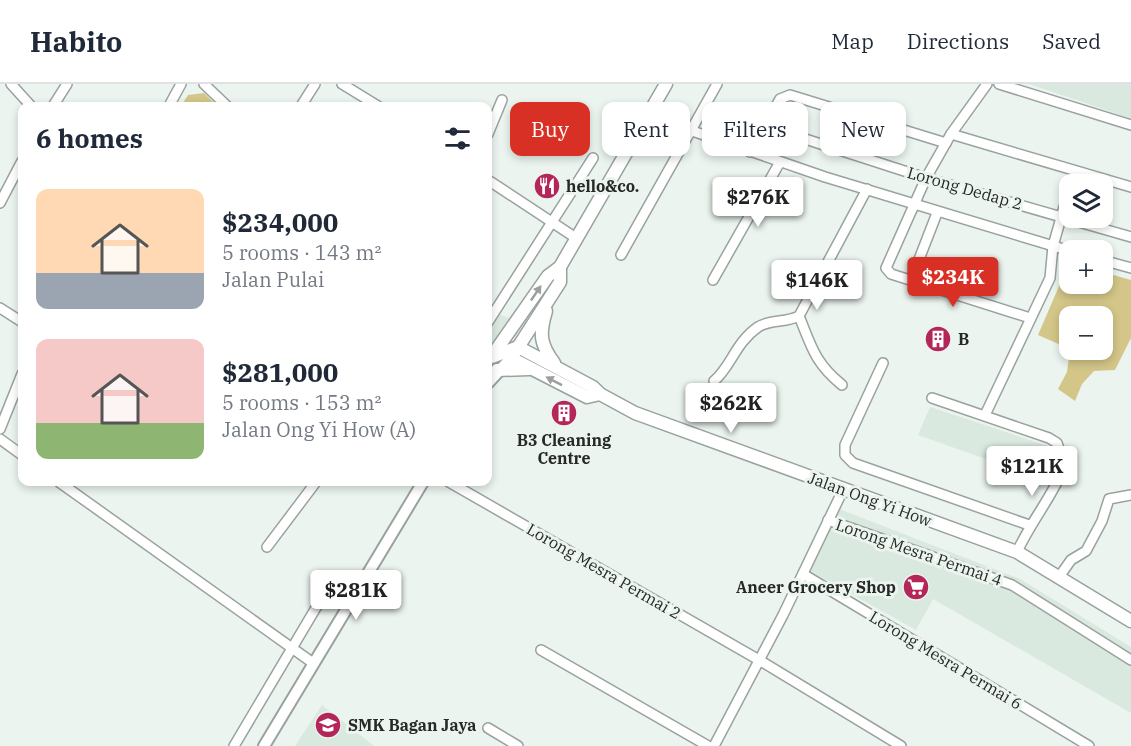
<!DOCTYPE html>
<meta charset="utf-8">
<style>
:root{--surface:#fff;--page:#f6f6f7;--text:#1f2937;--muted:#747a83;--line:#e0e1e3;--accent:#d93025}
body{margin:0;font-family:"IBM Plex Serif",serif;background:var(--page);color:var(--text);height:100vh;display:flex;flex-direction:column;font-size:22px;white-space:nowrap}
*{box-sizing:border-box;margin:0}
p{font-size:20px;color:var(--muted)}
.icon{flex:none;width:33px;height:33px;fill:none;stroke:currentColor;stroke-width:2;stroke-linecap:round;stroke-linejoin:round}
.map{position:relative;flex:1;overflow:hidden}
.details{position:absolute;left:18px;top:18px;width:474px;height:384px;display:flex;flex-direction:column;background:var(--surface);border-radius:12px;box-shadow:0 3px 9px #0003}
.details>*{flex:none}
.guide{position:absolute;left:510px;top:18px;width:531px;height:54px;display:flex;gap:12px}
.buttons{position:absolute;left:1059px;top:90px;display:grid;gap:12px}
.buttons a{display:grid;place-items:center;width:54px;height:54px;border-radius:12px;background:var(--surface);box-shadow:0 3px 9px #0003;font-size:30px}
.price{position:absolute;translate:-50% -51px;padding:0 14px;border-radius:6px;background:#fff;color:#222;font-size:20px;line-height:39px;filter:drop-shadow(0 2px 3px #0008)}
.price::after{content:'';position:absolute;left:50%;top:36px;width:18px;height:14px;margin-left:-9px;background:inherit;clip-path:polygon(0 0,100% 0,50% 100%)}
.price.active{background:var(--accent);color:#fff}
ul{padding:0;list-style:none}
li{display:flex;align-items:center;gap:18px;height:150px;padding:0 18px}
li span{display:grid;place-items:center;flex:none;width:168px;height:120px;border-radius:12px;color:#555}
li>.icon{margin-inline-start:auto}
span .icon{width:72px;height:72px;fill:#fffc;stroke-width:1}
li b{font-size:26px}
h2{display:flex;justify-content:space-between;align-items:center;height:72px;padding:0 18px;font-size:26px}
.tag{padding:0 21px;border-radius:12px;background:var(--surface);box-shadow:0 3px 9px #0003;font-size:21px;line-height:54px}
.tag.active{background:var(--accent);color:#fff}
header{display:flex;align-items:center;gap:36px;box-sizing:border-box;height:84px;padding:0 30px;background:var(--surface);border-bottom:2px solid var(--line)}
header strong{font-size:28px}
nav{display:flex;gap:33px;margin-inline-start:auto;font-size:21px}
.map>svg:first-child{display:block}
.built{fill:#d9e9df}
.green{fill:#d4c688}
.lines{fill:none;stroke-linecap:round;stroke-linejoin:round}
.minor-casing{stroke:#9aa29d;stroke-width:12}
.tertiary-casing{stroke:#9aa29d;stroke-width:14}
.secondary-casing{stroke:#9aa29d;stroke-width:15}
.minor{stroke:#fff;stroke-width:9}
.tertiary{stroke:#fff;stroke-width:10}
.secondary{stroke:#fff;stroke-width:12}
.oneway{fill:#9d9f9e}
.labels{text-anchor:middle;stroke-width:6;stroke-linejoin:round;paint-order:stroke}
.poi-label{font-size:16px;font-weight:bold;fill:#262927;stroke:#ebf4ee;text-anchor:start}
.street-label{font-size:16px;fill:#262927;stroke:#ebf4ee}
</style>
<header>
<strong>Habito</strong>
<nav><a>Map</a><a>Directions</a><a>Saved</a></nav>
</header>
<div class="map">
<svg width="1131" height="662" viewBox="0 0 1131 662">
<rect width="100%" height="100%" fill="#ebf4ee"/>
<g class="built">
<path d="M 1029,0 L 1131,0 L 1131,35 L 1112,28 Z"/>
<path d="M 488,226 L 511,235 L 488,268 Z"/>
<path d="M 930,323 L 1057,365 L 1045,396 L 918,351 Z"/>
<path d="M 834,423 L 1020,495 L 1131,563 L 1131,629 L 933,515 L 916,546 L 803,483 Z"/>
<path d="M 322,621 L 374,662 L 295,662 Z"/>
</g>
<g class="green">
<path d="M 204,9 L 217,22 L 181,22 L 188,11 Z"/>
<path d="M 1069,179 L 1070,200 L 1102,200 L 1103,188 L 1131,196 L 1131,254 L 1115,286 L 1094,287 L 1082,300 L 1075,317 L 1058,305 L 1067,288 L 1070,266 L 1102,266 L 1102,232 L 1070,232 L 1070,265 L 1038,251 Z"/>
</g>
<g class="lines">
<defs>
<g id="minor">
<path d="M 11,0 L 31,22"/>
<path d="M 204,0 L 227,22"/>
<path d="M 342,0 L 378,22"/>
<path d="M 987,0 L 951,50 L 926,94 L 886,184 L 891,190 L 1030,234"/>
<path d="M 999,0 L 1131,41"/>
<path d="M 53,22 L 67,0"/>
<path d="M 169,22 L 181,0"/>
<path d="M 301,22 L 315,0"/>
<path d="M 649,32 L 825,93 L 1070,167"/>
<path d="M 765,42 L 926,94 L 1131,153"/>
<path d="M 488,50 L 502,16"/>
<path d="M 951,50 L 1131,103"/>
<path d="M 750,68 L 780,15 L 790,11 L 946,59"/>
<path d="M 488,96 L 576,154"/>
<path d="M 0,119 L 22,77"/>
<path d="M 621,171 L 717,0"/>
<path d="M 1102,176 L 1131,184"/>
<path d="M 713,196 L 780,78"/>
<path d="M 911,196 L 937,129"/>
<path d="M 0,224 L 22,238"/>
<path d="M 799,232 C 812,264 815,279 842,301"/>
<path d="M 488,238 L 593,74"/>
<path d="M 883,279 L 845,361 L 845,371 L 853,379 L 1029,441"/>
<path d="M 714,297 C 731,283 735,259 758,243 C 770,235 786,239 799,232 L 867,105"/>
<path d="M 932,314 L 1049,354 L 1057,359 L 1065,381 C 1053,412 1031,437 1017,468"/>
<path d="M 985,331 L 1050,194 L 1053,162 L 1070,102"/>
<path d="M 0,345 L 22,290"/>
<path d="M 0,355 L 22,371"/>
<path d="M 59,398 L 313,579"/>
<path d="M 449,398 L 759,576 L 901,662"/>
<path d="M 828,436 L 1012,501 L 1131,576"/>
<path d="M 267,463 L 316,398"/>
<path d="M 803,490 L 1089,662"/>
<path d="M 1059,493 L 1071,476 L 1086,467 L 1102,437 L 1109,415 L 1131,411"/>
<path d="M 541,566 L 708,662"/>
<path d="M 488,644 L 518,662"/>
<path d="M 234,662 L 317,522"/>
<path d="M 714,662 L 783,531 L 843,406"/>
</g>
<g id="tertiary">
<path d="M 488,299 L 511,274"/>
<path d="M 264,662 L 423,398"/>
</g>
<g id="secondary">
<path d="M 546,227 C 539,250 540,260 554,279"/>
<path d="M 515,268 L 560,198 L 560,183"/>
<path d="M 492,272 L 548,192 L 560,183 L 666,0"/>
<path d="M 492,273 L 518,263 L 593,303 L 600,310 L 635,329 L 1017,468 L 1131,537"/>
<path d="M 511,274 L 587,313 L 600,310"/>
<path d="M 497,286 L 529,285"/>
</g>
</defs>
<use href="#minor" class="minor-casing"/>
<use href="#tertiary" class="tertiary-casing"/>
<use href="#secondary" class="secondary-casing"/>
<use href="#minor" class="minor"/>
<use href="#tertiary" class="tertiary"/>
<use href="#secondary" class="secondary"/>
</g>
<defs><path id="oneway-solid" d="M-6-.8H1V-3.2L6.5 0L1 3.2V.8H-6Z" transform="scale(1.5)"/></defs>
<g class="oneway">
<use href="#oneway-solid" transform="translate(536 209) rotate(-56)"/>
<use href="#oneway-solid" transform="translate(554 297) rotate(-153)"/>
</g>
<defs>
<symbol id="restaurant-disc" viewBox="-11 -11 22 22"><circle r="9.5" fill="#b42659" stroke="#ebf4ee"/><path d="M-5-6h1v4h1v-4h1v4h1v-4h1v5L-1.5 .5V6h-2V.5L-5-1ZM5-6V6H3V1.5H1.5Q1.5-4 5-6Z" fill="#fff"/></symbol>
<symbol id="building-disc" viewBox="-11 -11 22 22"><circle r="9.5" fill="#b42659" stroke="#ebf4ee"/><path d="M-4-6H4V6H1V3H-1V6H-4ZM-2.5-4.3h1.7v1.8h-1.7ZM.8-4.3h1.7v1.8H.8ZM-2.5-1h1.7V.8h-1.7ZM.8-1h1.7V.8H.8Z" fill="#fff"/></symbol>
<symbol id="supermarket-disc" viewBox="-11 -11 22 22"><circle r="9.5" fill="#b42659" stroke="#ebf4ee"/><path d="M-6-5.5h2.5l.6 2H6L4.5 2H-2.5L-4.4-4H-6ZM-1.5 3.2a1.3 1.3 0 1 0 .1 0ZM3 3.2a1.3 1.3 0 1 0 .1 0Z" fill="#fff"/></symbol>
<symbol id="school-disc" viewBox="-11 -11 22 22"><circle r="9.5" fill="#b42659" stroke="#ebf4ee"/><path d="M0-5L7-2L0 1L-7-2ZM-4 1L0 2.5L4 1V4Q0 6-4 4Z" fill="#fff"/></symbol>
</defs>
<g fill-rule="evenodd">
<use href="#restaurant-disc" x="532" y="87" width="30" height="30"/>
<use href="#building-disc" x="923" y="240" width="30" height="30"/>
<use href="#building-disc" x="549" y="314" width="30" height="30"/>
<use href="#supermarket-disc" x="901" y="488" width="30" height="30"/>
<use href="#school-disc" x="313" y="626" width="30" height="30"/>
</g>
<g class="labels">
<g class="poi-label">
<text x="566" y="108">hello&amp;co.</text>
<text x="958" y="261">B</text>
<text x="564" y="362" text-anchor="middle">B3 Cleaning<tspan x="564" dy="18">Centre</tspan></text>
<text x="896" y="509" text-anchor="end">Aneer Grocery Shop</text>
<text x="348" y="647">SMK Bagan Jaya</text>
</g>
<g class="street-label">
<text transform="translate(965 104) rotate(16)" y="6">Lorong Dedap 2</text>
<text transform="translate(870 415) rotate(20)" y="6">Jalan Ong Yi How</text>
<text transform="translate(919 468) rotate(19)" y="6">Lorong Mesra Permai 4</text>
<text transform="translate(604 487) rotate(30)" y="6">Lorong Mesra Permai 2</text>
<text transform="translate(946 576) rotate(31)" y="6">Lorong Mesra Permai 6</text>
</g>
</g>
</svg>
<div class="buttons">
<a><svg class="icon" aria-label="layers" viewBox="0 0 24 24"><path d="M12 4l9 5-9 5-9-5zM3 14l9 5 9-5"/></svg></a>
<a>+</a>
<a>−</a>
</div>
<b class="price" style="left:758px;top:144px">$276K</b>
<b class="price active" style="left:953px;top:224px">$234K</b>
<b class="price" style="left:817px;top:227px">$146K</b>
<b class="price" style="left:731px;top:350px">$262K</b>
<b class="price" style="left:1032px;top:413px">$121K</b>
<b class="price" style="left:356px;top:537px">$281K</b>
<div class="guide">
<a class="tag active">Buy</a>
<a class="tag">Rent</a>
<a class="tag">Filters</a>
<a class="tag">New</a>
</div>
<section class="details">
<h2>6 homes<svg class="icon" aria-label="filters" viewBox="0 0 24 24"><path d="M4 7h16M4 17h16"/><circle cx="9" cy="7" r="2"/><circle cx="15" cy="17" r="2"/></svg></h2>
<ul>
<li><span style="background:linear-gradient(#ffd9b3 70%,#9aa5b1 0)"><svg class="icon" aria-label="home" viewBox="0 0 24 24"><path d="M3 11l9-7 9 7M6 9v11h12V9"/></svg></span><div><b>$234,000</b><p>5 rooms · 143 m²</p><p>Jalan Pulai</p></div></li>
<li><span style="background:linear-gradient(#f6c9c9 70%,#8fb573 0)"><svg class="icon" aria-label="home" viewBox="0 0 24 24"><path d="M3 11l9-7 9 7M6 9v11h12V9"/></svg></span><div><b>$281,000</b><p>5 rooms · 153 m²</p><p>Jalan Ong Yi How (A)</p></div></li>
</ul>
</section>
</div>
